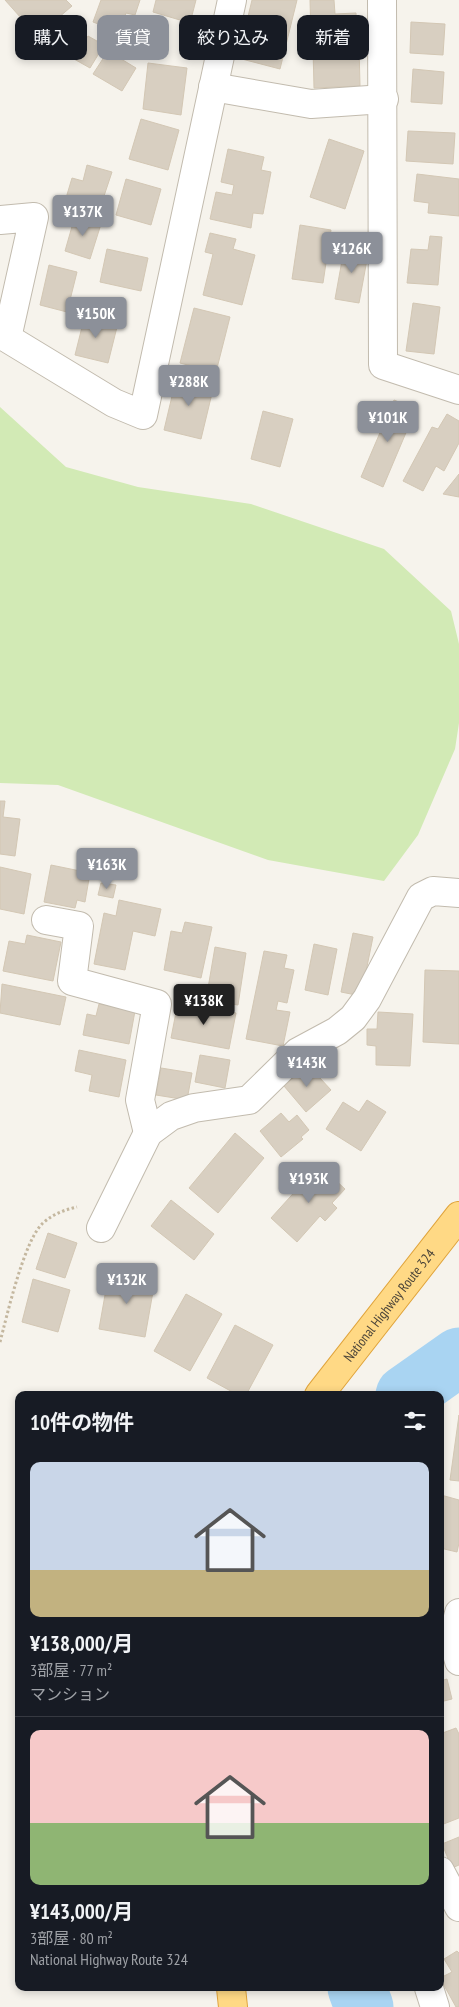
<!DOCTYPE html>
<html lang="ja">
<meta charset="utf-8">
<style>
:root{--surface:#171b24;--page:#242831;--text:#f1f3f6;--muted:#9ea1a6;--line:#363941;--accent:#8c9099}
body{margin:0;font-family:"PT Sans Narrow","Noto Sans JP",sans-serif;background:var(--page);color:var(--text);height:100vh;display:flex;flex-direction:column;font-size:19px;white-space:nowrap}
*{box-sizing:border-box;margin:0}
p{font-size:16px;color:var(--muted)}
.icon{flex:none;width:28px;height:28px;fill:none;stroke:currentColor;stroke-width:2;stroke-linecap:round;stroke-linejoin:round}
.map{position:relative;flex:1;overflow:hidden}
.details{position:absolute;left:15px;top:1391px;width:429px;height:600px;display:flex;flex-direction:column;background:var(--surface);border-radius:10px;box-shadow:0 2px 8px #0003}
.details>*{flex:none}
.top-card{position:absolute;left:15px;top:15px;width:430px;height:45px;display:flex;gap:10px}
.price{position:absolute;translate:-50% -42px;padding:0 11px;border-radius:5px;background:var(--accent);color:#fff;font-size:16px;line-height:32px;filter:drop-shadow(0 1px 2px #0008)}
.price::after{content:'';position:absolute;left:50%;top:30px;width:15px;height:11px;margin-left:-8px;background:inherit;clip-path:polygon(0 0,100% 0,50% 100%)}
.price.current{background:#222;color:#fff}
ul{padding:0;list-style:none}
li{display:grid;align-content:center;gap:10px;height:265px;padding:0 15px}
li+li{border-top:1px solid var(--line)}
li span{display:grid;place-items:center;height:155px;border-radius:10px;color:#555}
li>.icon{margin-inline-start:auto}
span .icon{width:90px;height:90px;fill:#fffc;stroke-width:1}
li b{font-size:21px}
h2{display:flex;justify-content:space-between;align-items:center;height:60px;padding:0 15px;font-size:21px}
.chip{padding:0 18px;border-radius:10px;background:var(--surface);box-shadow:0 2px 8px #0003;font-size:18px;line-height:45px}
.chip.current{background:var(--accent);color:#fff}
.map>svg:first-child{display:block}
.green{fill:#d2eab5}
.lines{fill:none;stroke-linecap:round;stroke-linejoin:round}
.river{stroke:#a9d4f2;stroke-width:59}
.building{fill:#d8cfc1;stroke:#d3c7b4}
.minor-casing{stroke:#c2bbae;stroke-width:30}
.trunk-casing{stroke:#e0a43c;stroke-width:30}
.path{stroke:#c4b79f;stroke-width:3;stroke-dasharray:2.5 2.5;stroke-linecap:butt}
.minor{stroke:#fff;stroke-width:28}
.trunk{stroke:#ffd985;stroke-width:28}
.labels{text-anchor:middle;stroke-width:4;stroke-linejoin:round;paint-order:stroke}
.street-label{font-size:14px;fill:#4b4439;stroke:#fff}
</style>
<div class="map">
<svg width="459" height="2007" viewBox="0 0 459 2007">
<rect width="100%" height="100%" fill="#f6f3ec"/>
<path class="green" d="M 0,407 L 66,467 L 138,487 L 251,504 L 384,549 L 451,611 L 459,644 L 459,723 L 455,749 L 418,835 L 384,881 L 268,860 L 58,785 L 0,783 Z"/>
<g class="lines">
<g class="river">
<path d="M 405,1395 L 459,1357"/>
<path d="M 357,1988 L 364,2007"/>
</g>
</g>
<g class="building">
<path d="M 5,0 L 66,0 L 72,6 L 37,36 Z"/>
<path d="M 101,0 L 140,0 L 135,15 L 126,13 L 119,32 L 93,22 Z"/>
<path d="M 156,0 L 196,0 L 190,23 L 153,12 Z"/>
<path d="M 252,0 L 297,0 L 280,69 L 238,58 Z"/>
<path d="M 310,0 L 334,0 L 335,14 L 356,13 L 357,35 L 311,37 Z"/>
<path d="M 411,22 L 445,24 L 443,55 L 410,53 Z"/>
<path d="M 88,36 L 104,45 L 90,68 L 74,59 Z"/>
<path d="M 359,47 L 360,86 L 314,88 L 313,48 Z"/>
<path d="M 108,51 L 136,68 L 122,91 L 93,74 Z"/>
<path d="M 148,63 L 187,68 L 181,115 L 143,109 Z"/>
<path d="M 413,69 L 444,72 L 442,104 L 411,102 Z"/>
<path d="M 141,119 L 179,130 L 168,170 L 129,159 Z"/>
<path d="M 408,131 L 455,133 L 453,164 L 406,161 Z"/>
<path d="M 329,139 L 364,151 L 345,209 L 310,197 Z"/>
<path d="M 228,149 L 264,157 L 261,170 L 271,172 L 263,214 L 253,213 L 251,228 L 210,219 L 216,192 L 232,195 L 234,185 L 221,182 Z"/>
<path d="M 87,165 L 112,172 L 100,208 L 66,198 L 72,178 L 83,181 Z"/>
<path d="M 417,174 L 459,179 L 459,216 L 428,213 L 429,203 L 414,201 Z"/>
<path d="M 126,179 L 161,189 L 151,225 L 116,215 Z"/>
<path d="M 75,216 L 101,224 L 90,259 L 65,251 Z"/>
<path d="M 300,225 L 331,230 L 323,283 L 292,279 Z"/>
<path d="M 210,233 L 236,239 L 233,249 L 255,255 L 242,305 L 203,295 L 213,254 L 205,252 Z"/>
<path d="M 430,236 L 442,237 L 438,285 L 407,283 L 411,249 L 428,250 Z"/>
<path d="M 345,244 L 369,249 L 359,303 L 335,299 Z"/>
<path d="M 107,249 L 148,258 L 141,291 L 100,282 Z"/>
<path d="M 49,265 L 77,272 L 67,312 L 40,305 Z"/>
<path d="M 413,303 L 440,307 L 434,354 L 406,351 Z"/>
<path d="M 194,308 L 230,317 L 216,372 L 180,363 Z"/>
<path d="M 85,315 L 118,323 L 108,363 L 75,355 Z"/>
<path d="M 177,375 L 214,385 L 201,439 L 164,430 Z"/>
<path d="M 394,400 L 416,409 L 383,487 L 361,477 Z"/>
<path d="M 263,411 L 293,419 L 280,467 L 251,459 Z"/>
<path d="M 447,414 L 459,421 L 459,443 L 444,471 L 436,466 L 423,491 L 403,481 L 432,427 L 438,429 Z"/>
<path d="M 459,474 L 459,497 L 443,494 Z"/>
<path d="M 0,801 L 5,801 L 3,817 L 20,819 L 15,856 L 0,854 Z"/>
<path d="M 51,865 L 90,873 L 85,902 L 77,900 L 75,908 L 44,902 Z"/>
<path d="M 0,867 L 31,874 L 24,914 L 0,909 Z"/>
<path d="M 101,883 L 116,885 L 113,898 L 98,895 Z"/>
<path d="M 119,900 L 161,909 L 155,936 L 133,931 L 125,970 L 94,964 L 104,913 L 116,916 Z"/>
<path d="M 185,922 L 212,927 L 201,978 L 164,970 L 171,931 L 182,933 Z"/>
<path d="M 353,933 L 373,937 L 361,996 L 341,992 Z"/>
<path d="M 27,935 L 61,942 L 53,981 L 3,971 L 9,941 L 25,944 Z"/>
<path d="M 314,944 L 337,949 L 328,995 L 305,990 Z"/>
<path d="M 215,947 L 246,953 L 238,1005 L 206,1000 Z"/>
<path d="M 264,951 L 287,955 L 284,968 L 294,970 L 287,1003 L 278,1001 L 276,1010 L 290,1012 L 283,1046 L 246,1039 Z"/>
<path d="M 425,970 L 459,971 L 459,1044 L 423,1042 Z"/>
<path d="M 2,984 L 66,997 L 60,1025 L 0,1013 Z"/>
<path d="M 178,1002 L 236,1013 L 229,1049 L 171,1038 Z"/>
<path d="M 99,1004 L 135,1011 L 129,1044 L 83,1035 L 87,1014 L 96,1016 Z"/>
<path d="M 378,1012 L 413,1014 L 410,1066 L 376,1065 L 376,1046 L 367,1045 L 367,1029 L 377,1029 Z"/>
<path d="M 79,1050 L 126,1060 L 119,1097 L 89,1091 L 92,1075 L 75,1071 Z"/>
<path d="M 200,1055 L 230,1060 L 225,1088 L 195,1082 Z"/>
<path d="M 308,1065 L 331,1090 L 306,1112 L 284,1086 Z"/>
<path d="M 161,1068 L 192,1073 L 187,1100 L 156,1095 Z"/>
<path d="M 367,1100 L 386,1112 L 361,1151 L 326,1129 L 343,1102 L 359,1112 Z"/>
<path d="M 281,1113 L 289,1122 L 297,1115 L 309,1130 L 301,1137 L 303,1139 L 281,1157 L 260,1131 Z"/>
<path d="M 235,1133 L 264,1158 L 218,1213 L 189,1188 Z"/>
<path d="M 319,1165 L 345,1189 L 332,1203 L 337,1208 L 325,1221 L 320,1216 L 297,1242 L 271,1218 Z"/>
<path d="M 171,1200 L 214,1234 L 194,1260 L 151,1226 Z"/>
<path d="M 48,1233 L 77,1243 L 65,1278 L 36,1269 Z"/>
<path d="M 122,1270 L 145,1275 L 142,1284 L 154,1286 L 145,1337 L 99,1329 L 108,1278 L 119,1280 Z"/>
<path d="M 33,1279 L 70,1290 L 58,1332 L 22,1322 Z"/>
<path d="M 186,1294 L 222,1314 L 190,1371 L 154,1351 Z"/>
<path d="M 235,1325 L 273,1345 L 246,1395 L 238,1395 L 207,1378 Z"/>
<path d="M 459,1415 L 459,1481 L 450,1480 Z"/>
<path d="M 441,1495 L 459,1500 L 459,1543 L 457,1552 L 440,1548 Z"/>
<path d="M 447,1679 L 452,1699 L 440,1702 L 440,1681 Z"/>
<path d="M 456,1728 L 459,1734 L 459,1818 L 441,1825 L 440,1734 Z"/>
<path d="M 459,1837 L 459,1865 L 452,1868 L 442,1844 Z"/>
<path d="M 457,1951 L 459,1953 L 459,2007 L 456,2007 L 440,1978 L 452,1972 L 444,1959 Z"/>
</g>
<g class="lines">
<defs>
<g id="minor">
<path d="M 382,0 L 383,365 L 459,390"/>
<path d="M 213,87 L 311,104 L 384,99"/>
<path d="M 0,220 L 34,217 L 7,338 L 114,403 L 143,415 L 232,0"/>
<path d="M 46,920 L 79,926 L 72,981 L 157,1004 L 140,1100 L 148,1133"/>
<path d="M 101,1228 L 148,1133 L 171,1116 L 194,1108 L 249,1100 L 298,1052 L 337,1031 L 353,1018 L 367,999 L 421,897 L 433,891 L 459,893"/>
<path d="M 459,1613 C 455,1627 454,1646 459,1661"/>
<path d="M 440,1871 L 459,1907"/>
<path d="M 429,1988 L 435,2007"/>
</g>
<g id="trunk">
<path id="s1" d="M 319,1395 L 459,1216"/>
<path d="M 231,1988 L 233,2007"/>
</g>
</defs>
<use href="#minor" class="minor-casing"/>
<use href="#trunk" class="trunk-casing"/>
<path class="path" d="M 0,1342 C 7,1316 24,1240 43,1223 C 53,1214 64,1210 77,1207"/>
<use href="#minor" class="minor"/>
<use href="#trunk" class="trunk"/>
</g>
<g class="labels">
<g class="street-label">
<text dy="5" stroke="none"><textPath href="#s1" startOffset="114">National Highway Route 324</textPath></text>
</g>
</g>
</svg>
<b class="price" style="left:83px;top:237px">¥137K</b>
<b class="price" style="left:352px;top:274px">¥126K</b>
<b class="price" style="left:96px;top:339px">¥150K</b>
<b class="price" style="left:189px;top:407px">¥288K</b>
<b class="price" style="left:388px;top:443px">¥101K</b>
<b class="price" style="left:107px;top:890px">¥163K</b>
<b class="price current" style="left:204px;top:1026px">¥138K</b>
<b class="price" style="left:307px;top:1088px">¥143K</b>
<b class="price" style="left:309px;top:1204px">¥193K</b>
<b class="price" style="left:127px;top:1305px">¥132K</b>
<div class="top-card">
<a class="chip">購入</a>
<a class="chip current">賃貸</a>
<a class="chip">絞り込み</a>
<a class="chip">新着</a>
</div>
<section class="details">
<h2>10件の物件<svg class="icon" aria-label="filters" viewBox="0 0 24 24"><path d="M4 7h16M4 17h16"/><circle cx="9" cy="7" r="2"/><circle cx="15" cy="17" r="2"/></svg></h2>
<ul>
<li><span style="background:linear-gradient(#c9d6e8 70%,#c2b280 0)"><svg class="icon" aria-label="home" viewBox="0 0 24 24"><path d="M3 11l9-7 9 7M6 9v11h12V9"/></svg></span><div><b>¥138,000/月</b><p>3部屋 · 77 m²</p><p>マンション</p></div></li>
<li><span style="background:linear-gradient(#f6c9c9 60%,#8fb573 0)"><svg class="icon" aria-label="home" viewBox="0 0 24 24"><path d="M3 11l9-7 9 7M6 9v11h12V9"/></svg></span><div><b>¥143,000/月</b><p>3部屋 · 80 m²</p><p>National Highway Route 324</p></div></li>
</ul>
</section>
</div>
